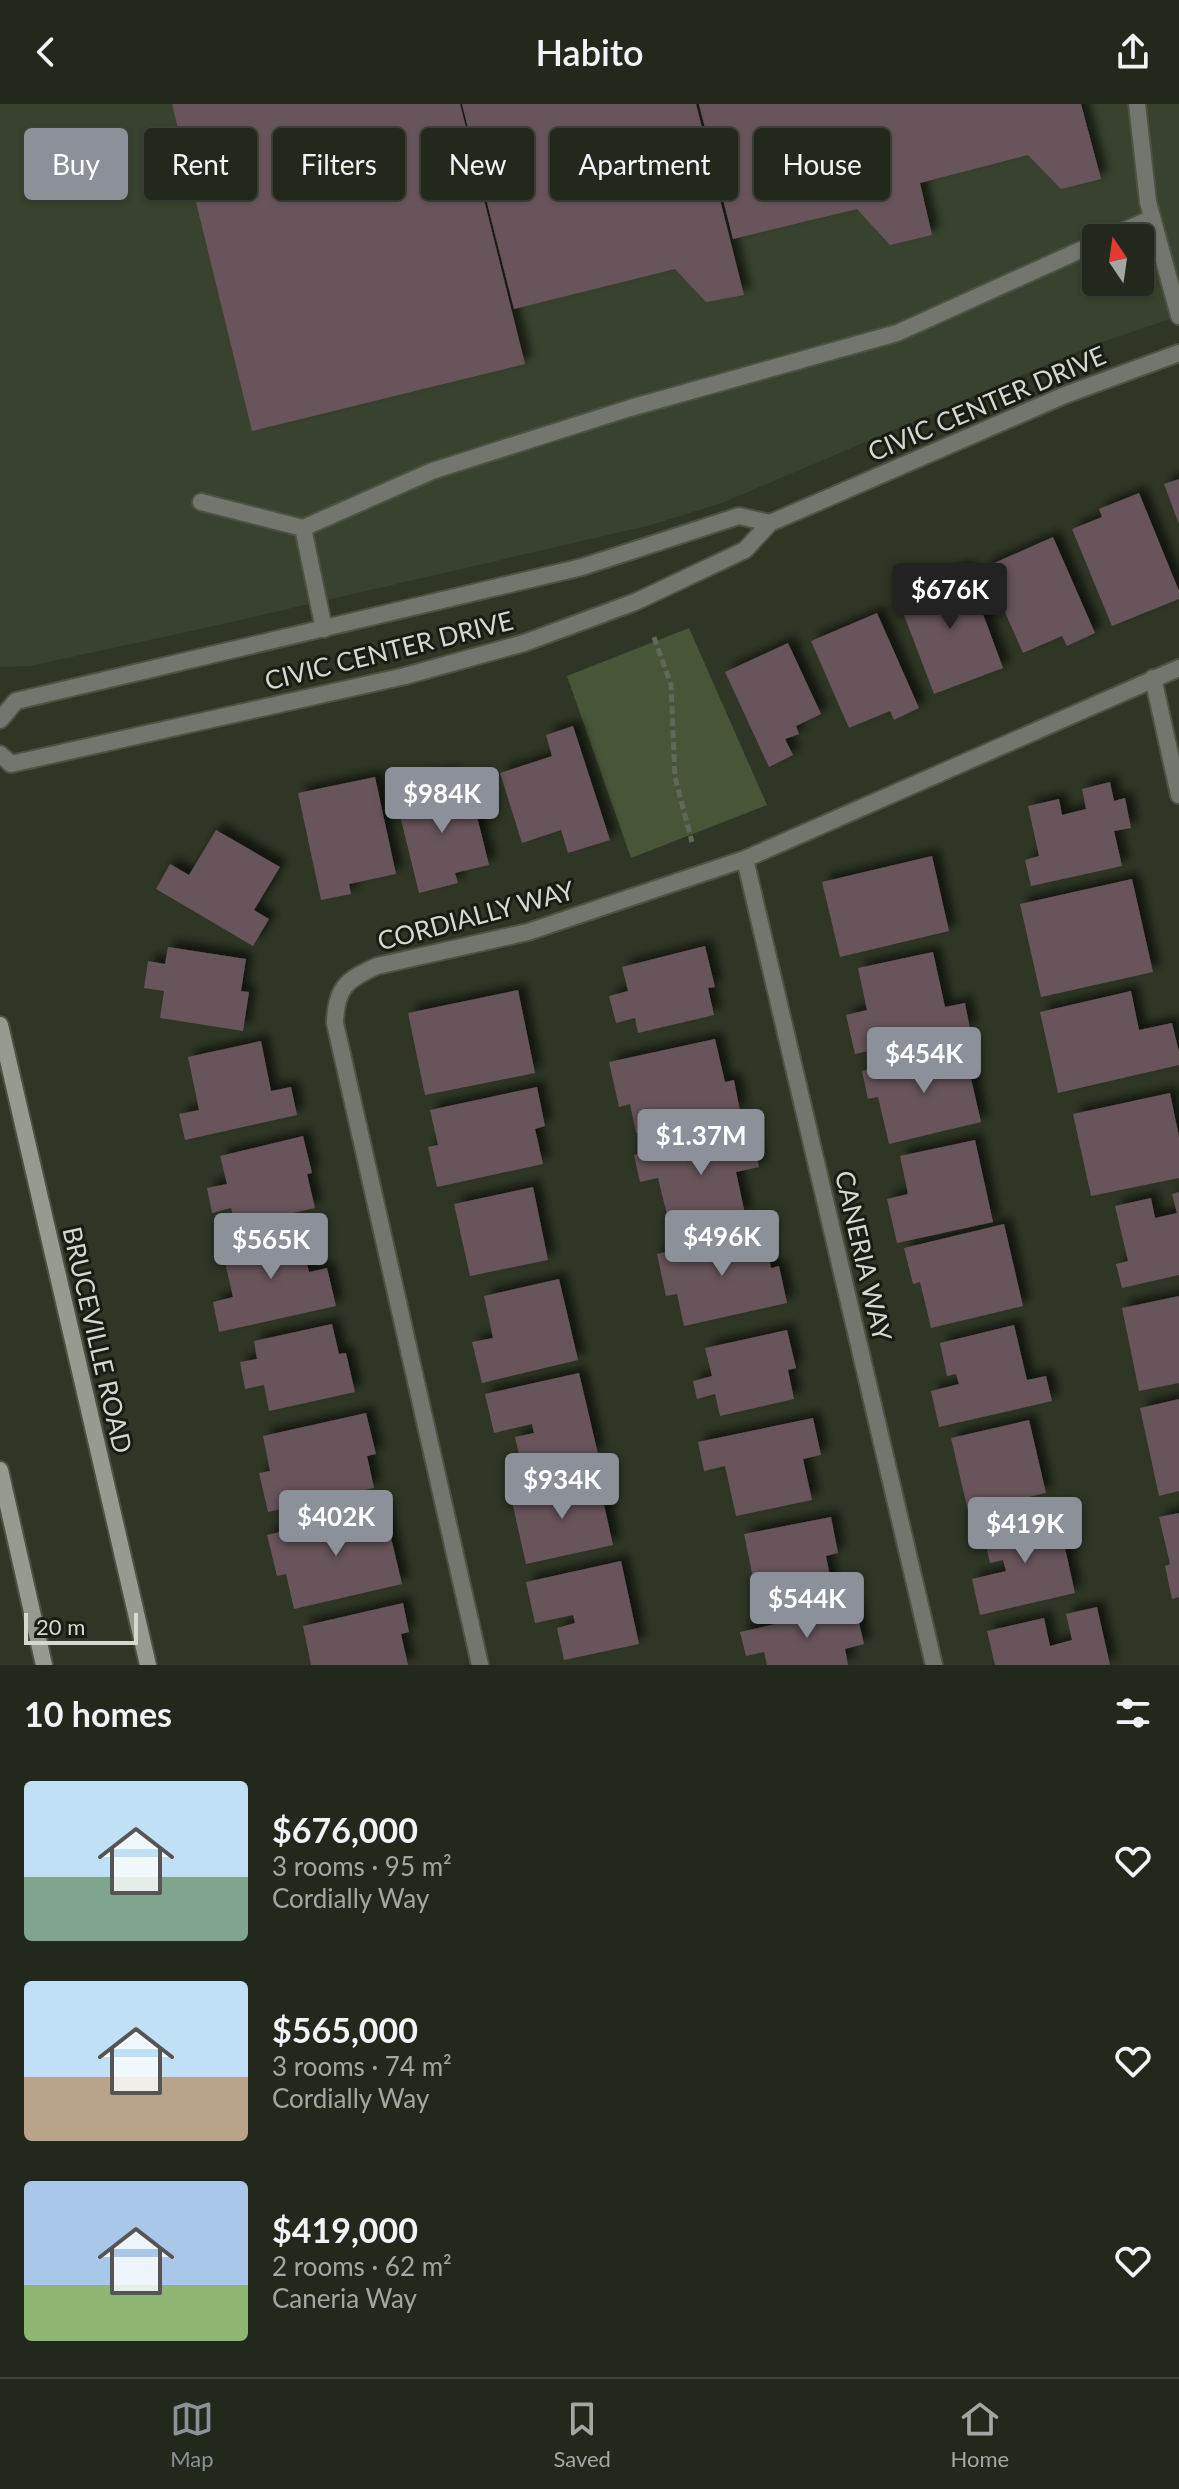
<!DOCTYPE html>
<meta charset="utf-8">
<style>
:root{--surface:#23281c;--page:#2f3429;--text:#f1f3f6;--muted:#a3a6a3;--line:#40443b;--accent:#8c9099}
body{margin:0;font-family:Lato,sans-serif;background:var(--page);color:var(--text);height:100vh;display:flex;flex-direction:column;font-size:30px;white-space:nowrap}
*{box-sizing:border-box;margin:0}
p{font-size:26px;color:var(--muted)}
.icon{flex:none;width:44px;height:44px;fill:none;stroke:currentColor;stroke-width:2;stroke-linecap:round;stroke-linejoin:round}
.map{position:relative;height:1561px;overflow:hidden}
.side{display:flex;flex-direction:column;background:var(--surface);flex:1}
.side>*{flex:none}
.banner{position:absolute;left:24px;top:24px;width:1132px;height:72px;display:flex;gap:16px}
.needle{width:52px;rotate:347deg}
.tools{position:absolute;left:1082px;top:120px;display:grid;gap:16px}
.tools a{display:grid;place-items:center;width:72px;height:72px;border-radius:8px;background:var(--surface);box-shadow:0 2px 6px #0004,0 0 0 2px var(--line);font-size:40px}
.scale{position:absolute;left:24px;bottom:20px;width:114px;box-sizing:border-box;padding-left:8px;border:4px solid #d4d8ce;border-top:0;font-size:22px;line-height:28px;white-space:nowrap;color:#d4d8ce;-webkit-text-stroke:6px #191c15;paint-order:stroke}
.price{position:absolute;translate:-50% -68px;padding:0 18px;border-radius:8px;background:var(--accent);color:#fff;font-size:26px;line-height:52px;filter:drop-shadow(0 2px 4px #0008)}
.price::after{content:'';position:absolute;left:50%;top:48px;width:24px;height:18px;margin-left:-12px;background:inherit;clip-path:polygon(0 0,100% 0,50% 100%)}
.price.current{background:#222;color:#fff}
ul{padding:0;list-style:none}
li{display:flex;align-items:center;gap:24px;height:200px;padding:0 24px}
li span{display:grid;place-items:center;flex:none;width:224px;height:160px;border-radius:8px;color:#555}
li>.icon{margin-inline-start:auto}
span .icon{width:96px;height:96px;fill:#fffc;stroke-width:1}
li b{font-size:34px}
h2{display:flex;justify-content:space-between;align-items:center;height:96px;padding:0 24px;font-size:34px}
.tag{padding:0 28px;border-radius:8px;background:var(--surface);box-shadow:0 2px 6px #0004,0 0 0 2px var(--line);font-size:28px;line-height:72px}
.tag.current{background:var(--accent);color:#fff}
header{display:flex;justify-content:space-between;align-items:center;height:104px;padding:0 24px;background:var(--surface);font-size:36px;font-weight:600}
.tabs{display:flex;justify-content:space-around;align-items:center;height:112px;border-top:2px solid var(--line);background:var(--surface);font-size:22px;color:var(--muted)}
.tabs a{display:grid;justify-items:center;gap:4px}
.tabs .current{color:var(--accent)}
.map>svg:first-child{display:block}
.built{fill:#39422e;fill-rule:evenodd}
.green{fill:#485537}
.building{fill:#67545c;filter:url(#shadow)}
.lines{fill:none;stroke-linecap:round;stroke-linejoin:round}
.service-casing{stroke:#4d5344;stroke-width:20}
.minor-casing{stroke:#4d5344;stroke-width:20}
.tertiary-casing{stroke:#4d5344;stroke-width:20}
.secondary-casing{stroke:#4d5344;stroke-width:20}
.path{stroke:#626859;stroke-width:5;stroke-dasharray:8 4;stroke-linecap:butt}
.service{stroke:#72766e;stroke-width:16}
.minor{stroke:#72766e;stroke-width:16}
.tertiary{stroke:#72766e;stroke-width:16}
.secondary{stroke:#959b8f;stroke-width:16}
.labels{text-anchor:middle;stroke-width:6;stroke-linejoin:round;paint-order:stroke}
.street-label{font-size:26px;fill:#d4d8ce;stroke:#191c15}
</style>
<header><svg class="icon" aria-label="back" viewBox="0 0 24 24"><path d="M15 5l-7 7 7 7"/></svg>Habito<svg class="icon" aria-label="share" viewBox="0 0 24 24"><path d="M12 15V3M7 8l5-5 5 5M5 13v7h14v-7"/></svg></header>
<div class="map">
<svg width="1179" height="1561" viewBox="0 0 1179 1561">
<defs>
<filter id="shadow"><feDropShadow dx="7" dy="-7" stdDeviation="4" flood-color="#0009"/></filter>
</defs>
<rect width="100%" height="100%" fill="#2f3626"/>
<path class="built" d="M 0,0 L 1179,0 L 1179,212 L 1093,241 L 722,399 L 647,422 L 227,519 L 30,562 L 0,563 ZM 1096,134 L 1140,134 L 1140,178 L 1096,178 Z"/>
<path class="green" d="M 689,524 L 767,701 L 631,754 L 567,572 Z"/>
<g class="building">
<path d="M 172,0 L 460,0 L 525,260 L 252,327 Z"/>
<path d="M 462,0 L 696,0 L 744,191 L 706,198 L 675,165 L 514,205 Z"/>
<path d="M 699,0 L 1081,0 L 1101,75 L 1061,85 L 1028,51 L 920,79 L 932,131 L 890,141 L 857,105 L 733,135 Z"/>
<path d="M 1179,375 L 1179,420 L 1164,380 Z"/>
<path d="M 1139,389 L 1179,487 L 1179,495 L 1112,522 L 1072,425 L 1102,413 L 1099,405 Z"/>
<path d="M 1053,433 L 1095,529 L 1067,542 L 1062,532 L 1023,549 L 985,463 Z"/>
<path d="M 966,464 L 1003,564 L 934,590 L 896,490 Z"/>
<path d="M 877,509 L 919,604 L 894,616 L 890,607 L 849,624 L 811,537 Z"/>
<path d="M 788,539 L 821,610 L 796,622 L 799,630 L 785,635 L 793,651 L 769,663 L 725,568 Z"/>
<path d="M 573,622 L 610,736 L 568,749 L 561,726 L 522,739 L 500,669 L 552,652 L 546,631 Z"/>
<path d="M 449,670 L 454,691 L 471,688 L 489,761 L 455,769 L 458,779 L 419,789 L 398,703 L 426,696 L 421,677 Z"/>
<path d="M 375,673 L 396,770 L 349,780 L 351,790 L 321,796 L 298,689 Z"/>
<path d="M 1110,678 L 1114,697 L 1125,694 L 1131,724 L 1114,727 L 1122,762 L 1031,782 L 1025,756 L 1039,752 L 1028,702 L 1059,695 L 1062,711 L 1086,705 L 1082,685 Z"/>
<path d="M 216,726 L 280,763 L 254,806 L 269,815 L 253,842 L 156,785 L 170,760 L 189,771 Z"/>
<path d="M 932,752 L 949,827 L 840,853 L 822,778 Z"/>
<path d="M 1132,775 L 1153,868 L 1041,893 L 1020,800 Z"/>
<path d="M 705,842 L 715,883 L 708,884 L 714,911 L 638,929 L 635,914 L 616,919 L 609,892 L 628,887 L 622,863 Z"/>
<path d="M 168,843 L 246,855 L 241,887 L 249,888 L 243,927 L 160,914 L 164,887 L 144,884 L 148,857 L 165,860 Z"/>
<path d="M 933,848 L 945,903 L 965,899 L 970,925 L 855,950 L 846,911 L 867,906 L 858,864 Z"/>
<path d="M 518,886 L 535,969 L 425,991 L 408,909 Z"/>
<path d="M 1131,887 L 1139,926 L 1172,919 L 1179,948 L 1179,961 L 1058,989 L 1040,908 Z"/>
<path d="M 715,935 L 725,978 L 734,976 L 740,1007 L 636,1029 L 630,1000 L 619,1003 L 609,958 Z"/>
<path d="M 261,937 L 271,987 L 291,983 L 297,1011 L 185,1036 L 179,1010 L 199,1006 L 188,953 Z"/>
<path d="M 964,944 L 981,1018 L 889,1040 L 878,993 L 868,995 L 862,967 Z"/>
<path d="M 537,983 L 545,1022 L 535,1025 L 543,1060 L 437,1083 L 428,1043 L 438,1041 L 430,1006 Z"/>
<path d="M 1170,989 L 1179,1033 L 1179,1074 L 1091,1092 L 1073,1010 Z"/>
<path d="M 750,1024 L 759,1063 L 736,1068 L 745,1110 L 671,1127 L 658,1074 L 640,1078 L 634,1051 Z"/>
<path d="M 303,1032 L 312,1069 L 307,1070 L 315,1104 L 236,1122 L 231,1104 L 212,1109 L 207,1084 L 227,1080 L 220,1052 Z"/>
<path d="M 975,1036 L 993,1118 L 897,1139 L 887,1095 L 908,1090 L 900,1052 Z"/>
<path d="M 533,1083 L 548,1156 L 470,1172 L 454,1100 Z"/>
<path d="M 1179,1088 L 1179,1171 L 1122,1184 L 1116,1160 L 1128,1157 L 1115,1102 L 1151,1094 L 1155,1114 L 1177,1109 L 1172,1090 Z"/>
<path d="M 1004,1120 L 1023,1202 L 931,1224 L 920,1178 L 913,1180 L 904,1144 Z"/>
<path d="M 298,1123 L 309,1168 L 327,1164 L 336,1202 L 219,1228 L 213,1198 L 233,1193 L 221,1141 Z"/>
<path d="M 763,1126 L 771,1164 L 779,1162 L 787,1199 L 684,1222 L 677,1190 L 666,1192 L 657,1150 Z"/>
<path d="M 559,1175 L 578,1256 L 482,1279 L 472,1238 L 493,1234 L 484,1192 Z"/>
<path d="M 1179,1192 L 1179,1279 L 1139,1287 L 1122,1204 Z"/>
<path d="M 332,1220 L 339,1250 L 346,1249 L 355,1288 L 269,1307 L 264,1281 L 245,1285 L 240,1258 L 257,1255 L 254,1237 Z"/>
<path d="M 1014,1221 L 1027,1276 L 1046,1272 L 1052,1297 L 939,1323 L 931,1287 L 959,1280 L 956,1270 L 947,1272 L 940,1239 Z"/>
<path d="M 787,1226 L 796,1264 L 788,1266 L 794,1295 L 720,1312 L 715,1290 L 697,1295 L 693,1277 L 712,1272 L 705,1244 Z"/>
<path d="M 579,1269 L 598,1350 L 523,1367 L 515,1333 L 534,1329 L 532,1320 L 494,1329 L 485,1290 Z"/>
<path d="M 1179,1295 L 1179,1387 L 1159,1392 L 1140,1304 Z"/>
<path d="M 366,1309 L 376,1350 L 367,1352 L 374,1384 L 268,1408 L 259,1369 L 270,1367 L 263,1332 Z"/>
<path d="M 813,1314 L 821,1351 L 803,1355 L 812,1396 L 736,1412 L 725,1362 L 704,1367 L 698,1338 Z"/>
<path d="M 1029,1316 L 1046,1389 L 968,1407 L 951,1334 Z"/>
<path d="M 598,1374 L 613,1441 L 526,1460 L 511,1393 Z"/>
<path d="M 384,1404 L 402,1480 L 294,1505 L 286,1470 L 277,1472 L 267,1431 Z"/>
<path d="M 1057,1408 L 1075,1489 L 980,1511 L 972,1475 L 1006,1467 L 1003,1456 L 990,1459 L 982,1425 Z"/>
<path d="M 1179,1409 L 1179,1493 L 1172,1495 L 1165,1462 L 1170,1460 L 1159,1413 Z"/>
<path d="M 831,1413 L 838,1449 L 826,1452 L 833,1487 L 759,1503 L 744,1430 Z"/>
<path d="M 621,1457 L 639,1540 L 564,1556 L 557,1524 L 575,1519 L 573,1511 L 535,1519 L 526,1478 Z"/>
<path d="M 403,1499 L 409,1528 L 401,1530 L 408,1561 L 311,1561 L 303,1522 Z"/>
<path d="M 855,1502 L 864,1540 L 845,1545 L 848,1561 L 767,1561 L 764,1548 L 746,1552 L 740,1528 Z"/>
<path d="M 1097,1503 L 1110,1561 L 995,1561 L 987,1527 L 1044,1514 L 1050,1542 L 1072,1536 L 1066,1510 Z"/>
</g>
<g class="lines">
<defs>
<g id="service">
<path d="M 1137,0 L 1148,98 L 1179,212"/>
<path d="M 1108,134 L 1152,114"/>
<path d="M 201,398 L 303,424 L 324,525"/>
<path d="M 303,424 L 432,367 L 630,304 L 897,229 L 1096,139"/>
</g>
<g id="minor">
<path d="M 1153,574 L 1179,691"/>
<path d="M 745,755 L 934,1561"/>
<path d="M 480,1561 L 335,919 C 336,884 346,876 377,862 L 528,828 L 745,755 L 1179,564"/>
</g>
<g id="tertiary">
<path d="M 0,616 L 16,597 L 582,463 L 739,412 L 770,419"/>
<path d="M 0,650 L 11,660 L 405,572 L 524,539 L 635,498 L 745,446 L 770,419 L 1065,291 L 1179,249"/>
</g>
<g id="secondary">
<path d="M 0,921 L 148,1561"/>
<path d="M 0,1366 L 44,1561"/>
</g>
</defs>
<use href="#service" class="service-casing"/>
<use href="#minor" class="minor-casing"/>
<use href="#tertiary" class="tertiary-casing"/>
<use href="#secondary" class="secondary-casing"/>
<path class="path" d="M 654,533 L 671,581 L 675,673 L 692,738"/>
<use href="#service" class="service"/>
<use href="#minor" class="minor"/>
<use href="#tertiary" class="tertiary"/>
<use href="#secondary" class="secondary"/>
</g>
<g class="labels">
<g class="street-label">
<text transform="translate(987 300) rotate(-23)" y="9">CIVIC CENTER DRIVE</text>
<text transform="translate(389 547) rotate(-14)" y="9">CIVIC CENTER DRIVE</text>
<text transform="translate(476 812) rotate(-15)" y="9">CORDIALLY WAY</text>
<text transform="translate(863 1152) rotate(77)" y="9">CANERIA WAY</text>
<text transform="translate(97 1236) rotate(77)" y="9">BRUCEVILLE ROAD</text>
</g>
</g>
</svg>
<div class="tools">
<a><svg class="needle" viewBox="-14 -14 28 28"><path d="M0-13l5 13h-10z" fill="#e53935"/><path d="M0 13l5-13h-10z" fill="#a3a6a3"/></svg></a>
</div>
<div class="scale">20 m</div>
<b class="price current" style="left:950px;top:527px">$676K</b>
<b class="price" style="left:442px;top:731px">$984K</b>
<b class="price" style="left:924px;top:991px">$454K</b>
<b class="price" style="left:701px;top:1073px">$1.37M</b>
<b class="price" style="left:722px;top:1174px">$496K</b>
<b class="price" style="left:271px;top:1177px">$565K</b>
<b class="price" style="left:562px;top:1417px">$934K</b>
<b class="price" style="left:336px;top:1454px">$402K</b>
<b class="price" style="left:1025px;top:1461px">$419K</b>
<b class="price" style="left:807px;top:1536px">$544K</b>
<div class="banner">
<a class="tag current">Buy</a>
<a class="tag">Rent</a>
<a class="tag">Filters</a>
<a class="tag">New</a>
<a class="tag">Apartment</a>
<a class="tag">House</a>
</div>
</div>
<section class="side">
<h2>10 homes<svg class="icon" aria-label="filters" viewBox="0 0 24 24"><path d="M4 7h16M4 17h16"/><circle cx="9" cy="7" r="2"/><circle cx="15" cy="17" r="2"/></svg></h2>
<ul>
<li><span style="background:linear-gradient(#bfe0f5 60%,#7fa58c 0)"><svg class="icon" aria-label="home" viewBox="0 0 24 24"><path d="M3 11l9-7 9 7M6 9v11h12V9"/></svg></span><div><b>$676,000</b><p>3 rooms · 95 m²</p><p>Cordially Way</p></div><svg class="icon" aria-label="heart" viewBox="0 0 24 24"><path d="M12 20l-8-8c-3-5 5-10 8-4 3-6 11-1 8 4z"/></svg></li>
<li><span style="background:linear-gradient(#bfe0f5 60%,#b9a48a 0)"><svg class="icon" aria-label="home" viewBox="0 0 24 24"><path d="M3 11l9-7 9 7M6 9v11h12V9"/></svg></span><div><b>$565,000</b><p>3 rooms · 74 m²</p><p>Cordially Way</p></div><svg class="icon" aria-label="heart" viewBox="0 0 24 24"><path d="M12 20l-8-8c-3-5 5-10 8-4 3-6 11-1 8 4z"/></svg></li>
<li><span style="background:linear-gradient(#a9c7e8 65%,#8fb573 0)"><svg class="icon" aria-label="home" viewBox="0 0 24 24"><path d="M3 11l9-7 9 7M6 9v11h12V9"/></svg></span><div><b>$419,000</b><p>2 rooms · 62 m²</p><p>Caneria Way</p></div><svg class="icon" aria-label="heart" viewBox="0 0 24 24"><path d="M12 20l-8-8c-3-5 5-10 8-4 3-6 11-1 8 4z"/></svg></li>
</ul>
</section>
<nav class="tabs">
<a class="current"><svg class="icon" aria-label="map" viewBox="0 0 24 24"><path d="M3 6l6-2 6 2 6-2v14l-6 2-6-2-6 2zM9 4v14M15 6v14"/></svg>Map</a>
<a><svg class="icon" aria-label="saved" viewBox="0 0 24 24"><path d="M7 4h10v16l-5-4-5 4z"/></svg>Saved</a>
<a><svg class="icon" aria-label="home" viewBox="0 0 24 24"><path d="M3 11l9-7 9 7M6 9v11h12V9"/></svg>Home</a>
</nav>
